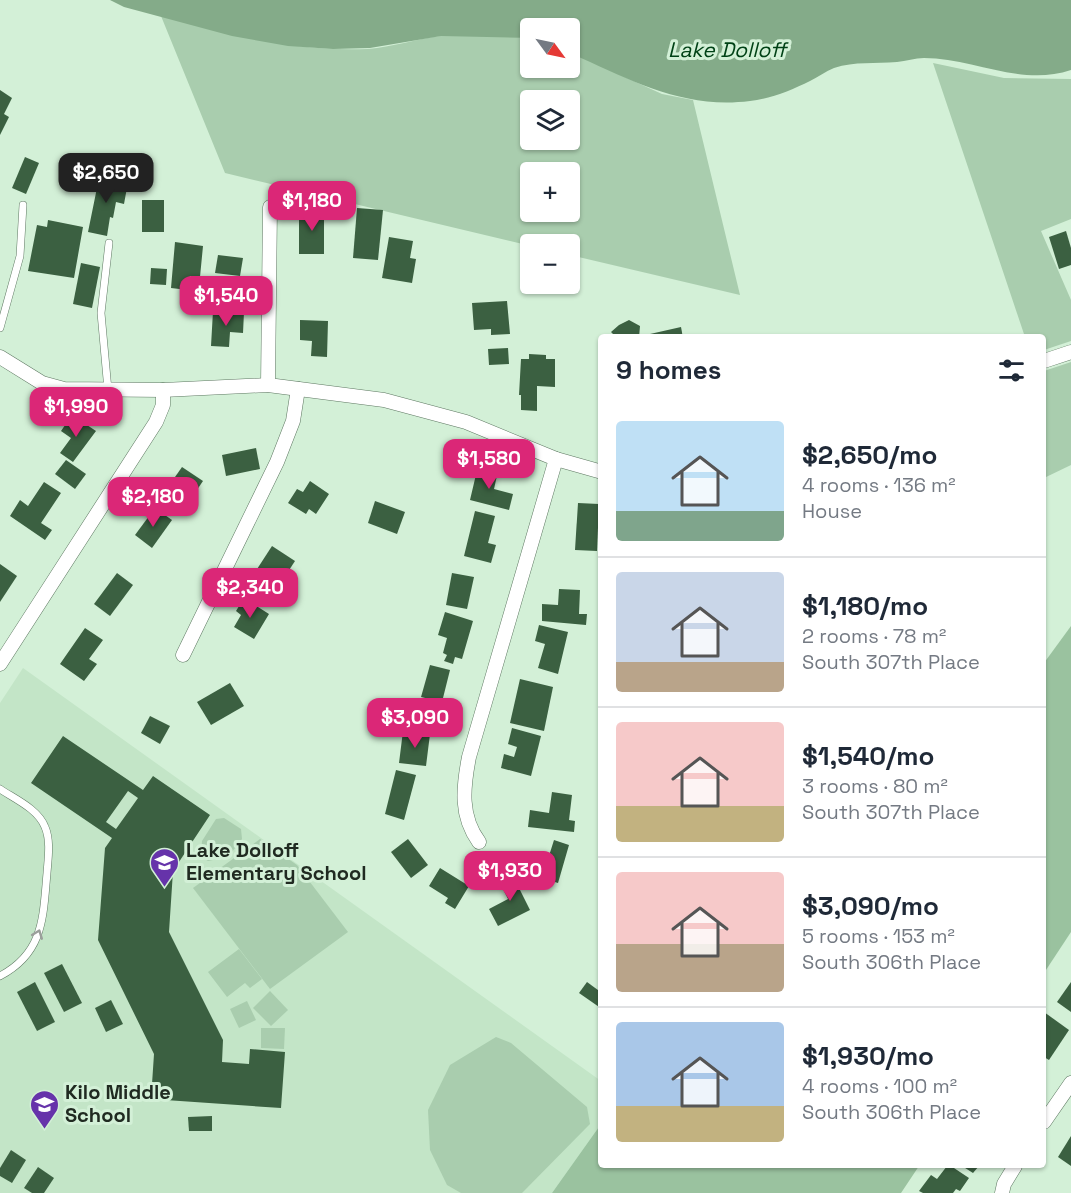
<!DOCTYPE html>
<meta charset="utf-8">
<style>
:root{--surface:#fff;--page:#f6f6f7;--text:#1f2937;--muted:#747a83;--line:#e0e1e3;--accent:#db2777}
body{margin:0;font-family:"Space Grotesk",sans-serif;background:var(--page);color:var(--text);height:100vh;display:flex;flex-direction:column;font-size:22px;white-space:nowrap}
*{box-sizing:border-box;margin:0}
p{font-size:20px;color:var(--muted)}
.icon{flex:none;width:33px;height:33px;fill:none;stroke:currentColor;stroke-width:2;stroke-linecap:round;stroke-linejoin:round}
.map{position:relative;flex:1;overflow:hidden}
.side{position:absolute;left:598px;top:334px;width:448px;height:834px;display:flex;flex-direction:column;background:var(--surface);border-radius:6px;box-shadow:0 2px 4px #0004}
.side>*{flex:none}
.needle{width:39px;rotate:123deg}
.buttons{position:absolute;left:520px;top:18px;display:grid;gap:12px}
.buttons a{display:grid;place-items:center;width:60px;height:60px;border-radius:6px;background:var(--surface);box-shadow:0 2px 4px #0004;font-size:30px}
.price{position:absolute;translate:-50% -51px;padding:0 14px;border-radius:12px;background:var(--accent);color:#fff;font-size:20px;line-height:39px;filter:drop-shadow(0 2px 3px #0008)}
.price::after{content:'';position:absolute;left:50%;top:36px;width:18px;height:14px;margin-left:-9px;background:inherit;clip-path:polygon(0 0,100% 0,50% 100%)}
.price.on{background:#222;color:#fff}
ul{padding:0;list-style:none}
li{display:flex;align-items:center;gap:18px;height:150px;padding:0 18px}
li+li{border-top:2px solid var(--line)}
li span{display:grid;place-items:center;flex:none;width:168px;height:120px;border-radius:6px;color:#555}
li>.icon{margin-inline-start:auto}
span .icon{width:72px;height:72px;fill:#fffc;stroke-width:1}
li b{font-size:26px}
h2{display:flex;justify-content:space-between;align-items:center;height:72px;padding:0 18px;font-size:26px}
.map>svg:first-child{display:block}
.built{fill:#c3e5c7}
.green{fill:#a9cdae;fill-rule:evenodd}
.forest{fill:#9ac29f}
.water{fill:#84ab89}
.building{fill:#3b6041;fill-rule:evenodd}
.lines{fill:none;stroke-linecap:round;stroke-linejoin:round}
.service-casing{stroke:#5e7862;stroke-width:8}
.minor-casing{stroke:#5e7862;stroke-width:15}
.service{stroke:#fff;stroke-width:7}
.minor{stroke:#fff;stroke-width:14}
.oneway{stroke:#9b9f9b}
.labels{text-anchor:middle;stroke-width:6;stroke-linejoin:round;paint-order:stroke}
.poi-label{font-size:20px;font-weight:bold;fill:#202a21;stroke:#d3f0d7;text-anchor:start}
.water-label{font-size:21px;font-style:italic;fill:#004216;stroke:#d3f0d7}
</style>
<div class="map">
<svg width="1071" height="1193" viewBox="0 0 1071 1193">
<rect width="100%" height="100%" fill="#d3f0d7"/>
<path class="built" d="M 23,668 L 601,1081 L 601,1124 L 552,1193 L 0,1193 L 0,703 Z"/>
<g class="green">
<path d="M 161,16 C 229,35 296,52 368,49 C 392,47 416,39 440,36 C 469,32 502,36 531,38 L 531,68 L 570,68 L 570,52 L 662,94 L 693,100 L 740,295 L 570,255 L 570,244 L 531,246 L 225,173 ZM 531,100 L 570,100 L 570,140 L 531,140 ZM 531,172 L 570,172 L 570,212 L 531,212 Z"/>
<path d="M 933,63 L 1004,78 L 1071,79 L 1071,219 L 1041,231 L 1071,300 L 1071,341 L 1044,350 L 1044,338 L 1025,337 Z"/>
<path d="M 1071,362 L 1071,465 L 1044,478 L 1044,371 Z"/>
<path d="M 224,818 L 241,829 L 242,839 L 228,857 L 208,861 L 201,857 L 202,841 L 216,819 Z"/>
<path d="M 260,839 L 297,865 L 348,932 L 270,989 L 193,888 Z"/>
<path d="M 239,949 L 262,979 L 250,988 L 245,983 L 227,997 L 208,972 Z"/>
<path d="M 270,991 L 288,1010 L 271,1026 L 253,1008 Z"/>
<path d="M 247,1001 L 256,1020 L 239,1028 L 230,1009 Z"/>
<path d="M 261,1028 L 285,1028 L 284,1049 L 261,1048 Z"/>
<path d="M 496,1037 L 511,1043 L 587,1107 L 590,1124 L 522,1193 L 461,1193 L 447,1185 L 430,1150 L 428,1110 L 450,1065 Z"/>
</g>
<g class="forest">
<path d="M 1071,626 L 1071,932 L 1044,973 L 1044,663 Z"/>
<path d="M 601,1124 L 602,1166 L 919,1166 L 901,1193 L 552,1193 Z"/>
</g>
<path class="water" d="M 110,0 L 1071,0 L 1071,70 C 1021,87 974,58 924,58 C 915,58 906,61 897,62 C 875,64 855,61 834,68 C 826,71 818,77 810,81 C 792,90 770,99 750,101 C 686,109 637,83 581,58 L 570,52 L 570,28 L 531,28 L 531,38 L 441,36 L 370,48 L 333,49 L 288,46 L 232,36 L 124,7 Z"/>
<g class="building">
<path d="M 0,90 L 12,98 L 4,114 L 9,117 L 0,135 Z"/>
<path d="M 25,157 L 39,163 L 26,194 L 12,188 Z"/>
<path d="M 99,178 L 128,182 L 124,204 L 116,202 L 113,218 L 110,217 L 107,236 L 88,232 Z"/>
<rect x="142" y="200" width="22" height="32"/>
<path d="M 357,208 L 383,210 L 378,260 L 353,258 Z"/>
<rect x="299" y="209" width="25" height="45"/>
<path d="M 48,220 L 83,227 L 74,278 L 28,271 L 37,225 L 47,227 Z"/>
<path d="M 1066,231 L 1071,248 L 1071,265 L 1059,269 L 1049,237 Z"/>
<path d="M 389,237 L 413,241 L 410,258 L 416,259 L 412,283 L 382,278 Z"/>
<path d="M 175,242 L 203,246 L 200,277 L 190,276 L 188,290 L 171,288 Z"/>
<path d="M 218,255 L 243,258 L 240,276 L 215,273 Z"/>
<path d="M 81,263 L 100,267 L 92,308 L 73,304 Z"/>
<path d="M 151,268 L 167,269 L 166,285 L 150,284 Z"/>
<path d="M 507,301 L 510,334 L 491,335 L 491,329 L 474,330 L 472,303 Z"/>
<path d="M 213,311 L 244,312 L 243,333 L 230,332 L 229,347 L 211,346 Z"/>
<path d="M 300,320 L 328,321 L 327,357 L 311,356 L 312,341 L 300,340 Z"/>
<path d="M 629,320 L 640,326 L 639,338 L 614,338 L 615,336 L 611,332 L 619,325 Z"/>
<path d="M 681,327 L 683,338 L 651,338 L 650,334 Z"/>
<path d="M 508,348 L 509,364 L 489,365 L 488,349 Z"/>
<path d="M 529,354 L 546,355 L 546,359 L 555,359 L 555,387 L 537,386 L 537,411 L 521,410 L 521,395 L 519,395 L 521,359 L 529,359 Z"/>
<path d="M 72,415 L 96,431 L 73,462 L 60,453 L 71,438 L 61,431 Z"/>
<path d="M 256,448 L 260,469 L 226,476 L 222,455 Z"/>
<path d="M 66,460 L 86,474 L 75,489 L 55,474 Z"/>
<path d="M 478,466 L 498,471 L 494,489 L 513,494 L 509,510 L 470,500 Z"/>
<path d="M 182,467 L 203,481 L 182,512 L 161,497 Z"/>
<path d="M 310,481 L 329,494 L 316,514 L 309,509 L 306,514 L 288,503 L 297,489 L 303,492 Z"/>
<path d="M 44,482 L 61,493 L 41,523 L 52,530 L 45,540 L 10,516 L 20,500 L 28,506 Z"/>
<path d="M 375,501 L 405,512 L 397,534 L 368,523 Z"/>
<path d="M 578,503 L 599,504 L 597,551 L 575,550 Z"/>
<path d="M 155,508 L 172,520 L 152,548 L 135,535 Z"/>
<path d="M 475,511 L 495,516 L 488,543 L 496,545 L 491,563 L 464,556 Z"/>
<path d="M 272,546 L 295,561 L 271,598 L 248,583 Z"/>
<path d="M 0,564 L 17,576 L 0,602 Z"/>
<path d="M 117,573 L 133,585 L 110,616 L 94,604 Z"/>
<path d="M 452,573 L 474,577 L 467,609 L 446,605 Z"/>
<path d="M 559,589 L 580,590 L 579,614 L 587,614 L 586,625 L 542,621 L 542,604 L 558,605 Z"/>
<path d="M 244,598 L 269,614 L 254,639 L 234,627 L 241,615 L 236,611 Z"/>
<path d="M 445,612 L 473,621 L 462,659 L 455,657 L 453,664 L 444,661 L 447,655 L 443,653 L 447,638 L 438,635 Z"/>
<path d="M 539,625 L 568,632 L 558,674 L 538,668 L 545,644 L 535,641 Z"/>
<path d="M 85,628 L 103,640 L 89,659 L 97,664 L 84,681 L 60,664 Z"/>
<path d="M 430,665 L 450,670 L 442,702 L 421,697 Z"/>
<path d="M 520,679 L 553,687 L 544,731 L 510,723 Z"/>
<path d="M 230,683 L 244,706 L 211,725 L 197,702 Z"/>
<path d="M 150,716 L 170,726 L 160,744 L 141,733 Z"/>
<path d="M 512,728 L 541,736 L 531,776 L 501,768 L 504,754 L 514,757 L 517,747 L 508,744 Z"/>
<path d="M 403,731 L 430,734 L 426,766 L 399,763 Z"/>
<path d="M 63,736 L 143,790 L 153,776 L 210,815 L 173,871 L 169,932 L 223,1040 L 222,1062 L 249,1064 L 250,1049 L 285,1052 L 281,1108 L 151,1099 L 154,1054 L 98,940 L 105,848 L 112,838 L 31,783 ZM 128,791 L 138,798 L 116,829 L 106,822 Z"/>
<path d="M 396,770 L 416,775 L 404,820 L 385,814 Z"/>
<path d="M 552,792 L 572,795 L 569,820 L 575,821 L 574,832 L 528,827 L 530,810 L 549,813 Z"/>
<path d="M 408,839 L 428,865 L 411,878 L 391,852 Z"/>
<path d="M 554,840 L 569,845 L 558,883 L 526,873 L 532,853 L 548,859 Z"/>
<path d="M 440,868 L 469,886 L 455,909 L 445,903 L 448,898 L 429,886 Z"/>
<path d="M 512,874 L 530,910 L 498,926 L 489,909 L 508,899 L 499,881 Z"/>
<path d="M 62,964 L 82,1003 L 64,1012 L 44,973 Z"/>
<path d="M 35,982 L 55,1022 L 37,1031 L 17,992 Z"/>
<path d="M 587,982 L 602,993 L 602,1009 L 579,993 Z"/>
<path d="M 1071,982 L 1071,1012 L 1057,1002 Z"/>
<path d="M 111,1000 L 123,1024 L 106,1032 L 95,1008 Z"/>
<path d="M 1044,1012 L 1069,1030 L 1049,1060 L 1044,1057 Z"/>
<path d="M 212,1116 L 212,1131 L 189,1131 L 188,1117 Z"/>
<path d="M 1071,1136 L 1071,1166 L 1058,1157 Z"/>
<path d="M 11,1150 L 26,1160 L 12,1183 L 0,1176 L 0,1168 Z"/>
<path d="M 947,1166 L 951,1166 L 969,1178 L 960,1191 L 956,1189 L 953,1193 L 923,1193 L 919,1191 L 931,1175 L 937,1179 Z"/>
<path d="M 962,1166 L 979,1166 L 973,1173 Z"/>
<path d="M 38,1167 L 54,1178 L 44,1193 L 32,1193 L 24,1188 Z"/>
</g>
<g class="lines">
<defs>
<g id="service">
<path d="M 0,328 L 20,256 L 23,205"/>
<path d="M 108,390 L 101,313 L 109,243"/>
<path d="M 0,789 C 15,799 38,809 45,827 C 51,841 48,859 47,873 C 43,917 44,953 0,976"/>
</g>
<g id="minor">
<path d="M 0,357 L 42,383 L 64,389 L 163,390 L 268,385 L 384,400 L 466,422 L 556,459 L 602,472"/>
<path d="M 1044,361 L 1071,352"/>
<path d="M 268,385 L 270,207"/>
<path d="M 183,655 L 277,462 L 293,421 L 298,389"/>
<path d="M 0,664 L 156,422 L 163,405 L 163,390"/>
<path d="M 479,842 C 460,816 463,788 469,757 L 556,459"/>
<path d="M 1044,1122 L 1071,1083"/>
<path d="M 1002,1193 L 1004,1184 L 1015,1166"/>
</g>
</defs>
<use href="#service" class="service-casing"/>
<use href="#minor" class="minor-casing"/>
<use href="#service" class="service"/>
<use href="#minor" class="minor"/>
</g>
<defs><path id="oneway-chevron" d="M-2-3.5L2.5 0L-2 3.5" fill="none" stroke-width="1.6" stroke-linecap="round" stroke-linejoin="round" transform="scale(1.5)"/></defs>
<use class="oneway" href="#oneway-chevron" transform="translate(38 934) rotate(-69)"/>
<defs>
<symbol id="school-pin" viewBox="-11 -11 22 30"><path d="M0 17L-7.5 6A9.5 9.5 0 1 1 7.5 6Z" fill="#63a" stroke="#d3f0d7"/><path d="M0-5L7-2L0 1L-7-2ZM-4 1L0 2.5L4 1V4Q0 6-4 4Z" fill="#fff"/></symbol>
</defs>
<g fill-rule="evenodd">
<use href="#school-pin" x="148" y="846" width="33" height="45"/>
<use href="#school-pin" x="28" y="1088" width="33" height="45"/>
</g>
<g class="labels">
<g class="poi-label">
<text x="186" y="857">Lake Dolloff<tspan x="186" dy="23">Elementary School</tspan></text>
<text x="65" y="1099">Kilo Middle<tspan x="65" dy="23">School</tspan></text>
</g>
<g class="water-label">
<text x="727" y="57">Lake Dolloff</text>
</g>
</g>
</svg>
<div class="buttons">
<a><svg class="needle" viewBox="-14 -14 28 28"><path d="M0-13l5 13h-10z" fill="#e53935"/><path d="M0 13l5-13h-10z" fill="#747a83"/></svg></a>
<a><svg class="icon" aria-label="layers" viewBox="0 0 24 24"><path d="M12 4l9 5-9 5-9-5zM3 14l9 5 9-5"/></svg></a>
<a>+</a>
<a>−</a>
</div>
<b class="price on" style="left:106px;top:204px">$2,650</b>
<b class="price" style="left:312px;top:232px">$1,180</b>
<b class="price" style="left:226px;top:327px">$1,540</b>
<b class="price" style="left:76px;top:438px">$1,990</b>
<b class="price" style="left:489px;top:490px">$1,580</b>
<b class="price" style="left:153px;top:528px">$2,180</b>
<b class="price" style="left:250px;top:619px">$2,340</b>
<b class="price" style="left:415px;top:749px">$3,090</b>
<b class="price" style="left:510px;top:902px">$1,930</b>
<section class="side">
<h2>9 homes<svg class="icon" aria-label="filters" viewBox="0 0 24 24"><path d="M4 7h16M4 17h16"/><circle cx="9" cy="7" r="2"/><circle cx="15" cy="17" r="2"/></svg></h2>
<ul>
<li><span style="background:linear-gradient(#bfe0f5 75%,#7fa58c 0)"><svg class="icon" aria-label="home" viewBox="0 0 24 24"><path d="M3 11l9-7 9 7M6 9v11h12V9"/></svg></span><div><b>$2,650/mo</b><p>4 rooms · 136 m²</p><p>House</p></div></li>
<li><span style="background:linear-gradient(#c9d6e8 75%,#b9a48a 0)"><svg class="icon" aria-label="home" viewBox="0 0 24 24"><path d="M3 11l9-7 9 7M6 9v11h12V9"/></svg></span><div><b>$1,180/mo</b><p>2 rooms · 78 m²</p><p>South 307th Place</p></div></li>
<li><span style="background:linear-gradient(#f6c9c9 70%,#c2b280 0)"><svg class="icon" aria-label="home" viewBox="0 0 24 24"><path d="M3 11l9-7 9 7M6 9v11h12V9"/></svg></span><div><b>$1,540/mo</b><p>3 rooms · 80 m²</p><p>South 307th Place</p></div></li>
<li><span style="background:linear-gradient(#f6c9c9 60%,#b9a48a 0)"><svg class="icon" aria-label="home" viewBox="0 0 24 24"><path d="M3 11l9-7 9 7M6 9v11h12V9"/></svg></span><div><b>$3,090/mo</b><p>5 rooms · 153 m²</p><p>South 306th Place</p></div></li>
<li><span style="background:linear-gradient(#a9c7e8 70%,#c2b280 0)"><svg class="icon" aria-label="home" viewBox="0 0 24 24"><path d="M3 11l9-7 9 7M6 9v11h12V9"/></svg></span><div><b>$1,930/mo</b><p>4 rooms · 100 m²</p><p>South 306th Place</p></div></li>
</ul>
</section>
</div>
